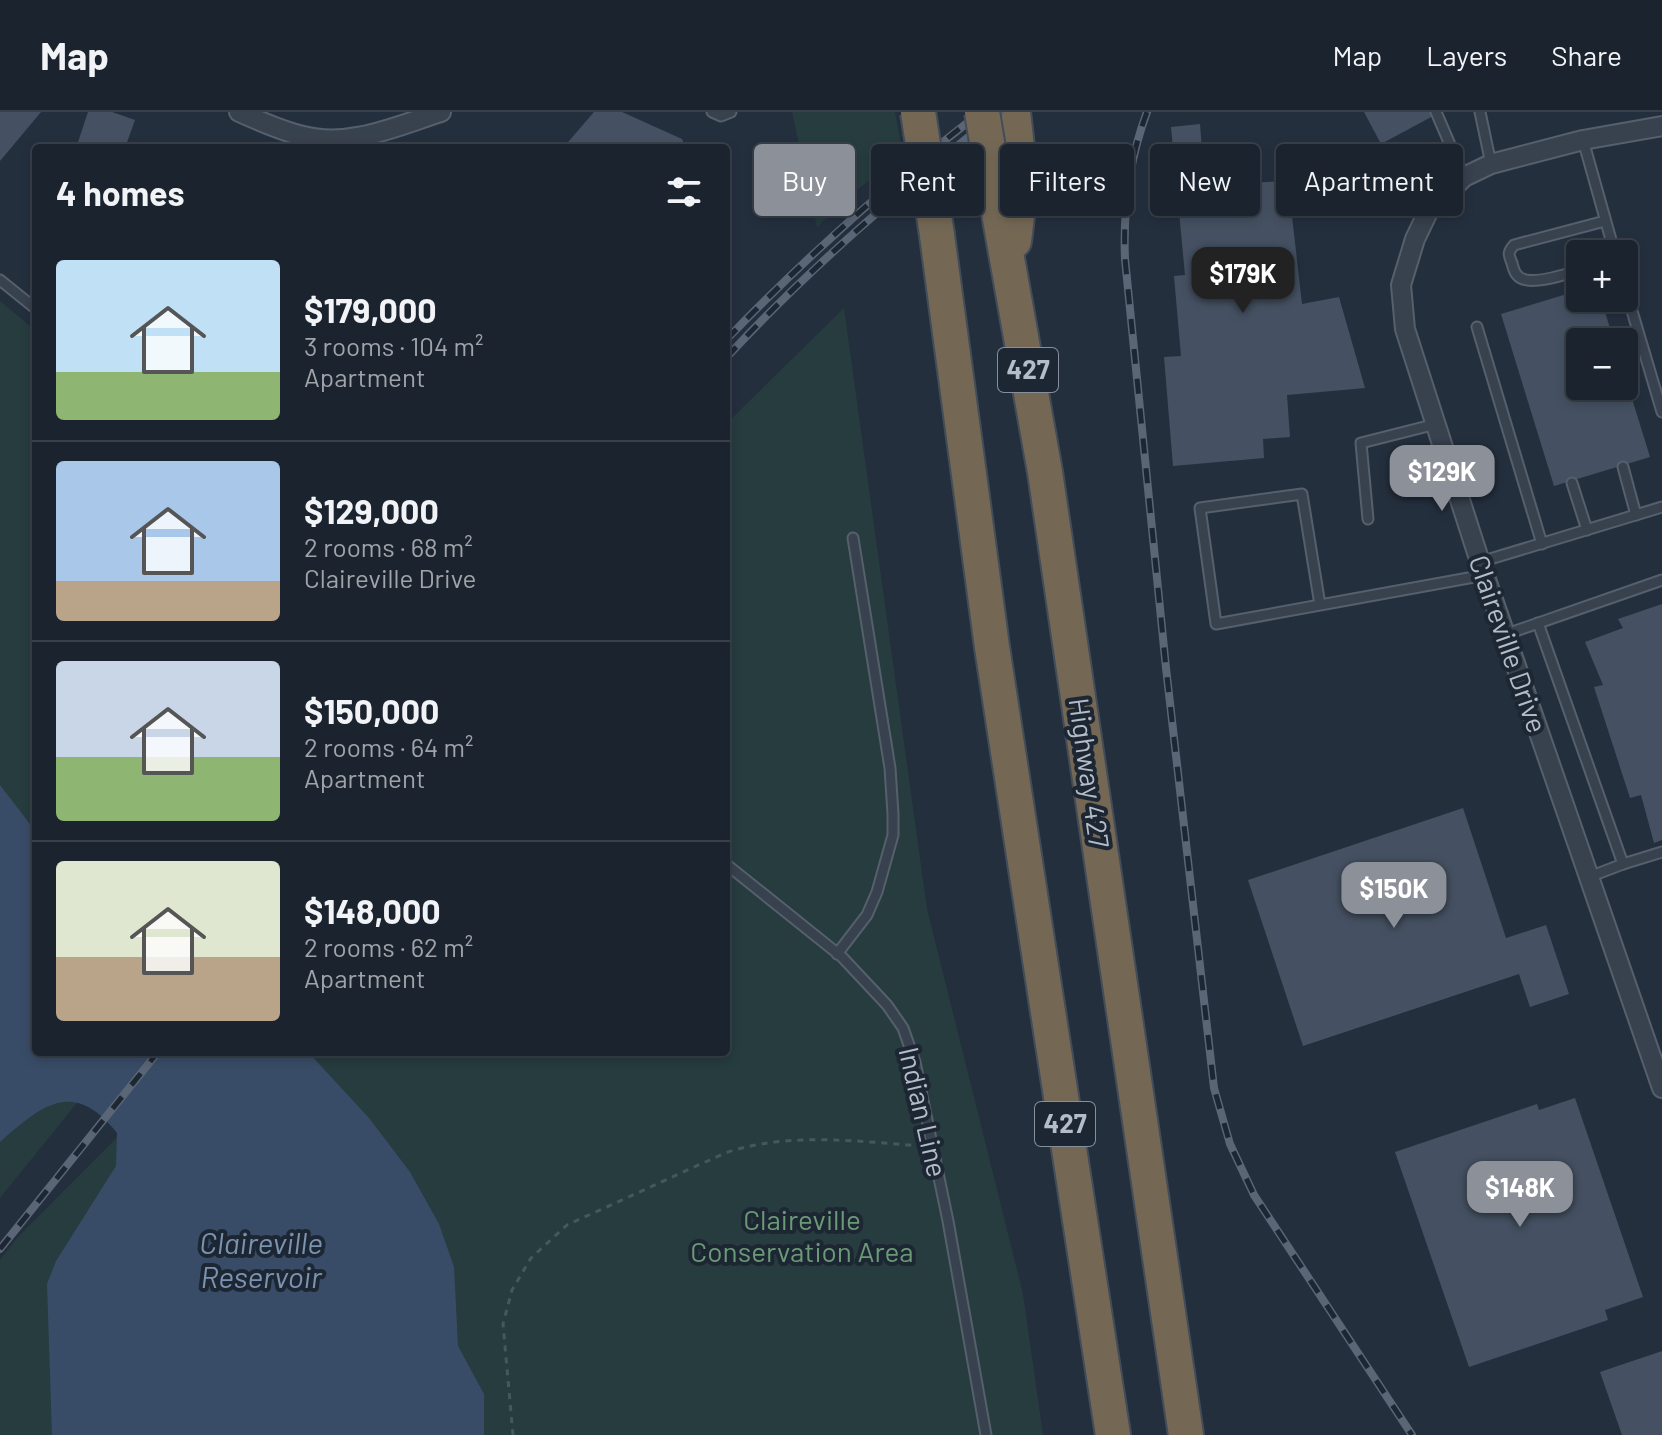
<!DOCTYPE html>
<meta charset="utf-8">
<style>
:root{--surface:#1b232e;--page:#282f3a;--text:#f1f3f6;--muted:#a0a4aa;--line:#39404a;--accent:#8c9099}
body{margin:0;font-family:Barlow,sans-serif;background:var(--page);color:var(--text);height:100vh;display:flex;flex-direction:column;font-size:30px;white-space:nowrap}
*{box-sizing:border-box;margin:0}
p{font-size:26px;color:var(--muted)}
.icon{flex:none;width:44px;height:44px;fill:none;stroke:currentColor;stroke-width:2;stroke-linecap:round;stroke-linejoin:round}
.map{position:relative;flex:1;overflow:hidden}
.panel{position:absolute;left:32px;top:32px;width:698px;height:912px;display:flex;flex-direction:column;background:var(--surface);border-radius:8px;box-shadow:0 4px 12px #0003,0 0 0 2px var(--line)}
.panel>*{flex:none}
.hud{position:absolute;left:754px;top:32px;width:760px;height:72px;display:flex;gap:16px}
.buttons{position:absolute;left:1566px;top:128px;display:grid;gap:16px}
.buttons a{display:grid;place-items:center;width:72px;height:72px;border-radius:8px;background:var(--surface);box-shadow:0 4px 12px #0003,0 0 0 2px var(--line);font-size:40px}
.price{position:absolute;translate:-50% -68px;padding:0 18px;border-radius:16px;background:var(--accent);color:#fff;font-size:26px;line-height:52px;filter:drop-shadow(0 2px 4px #0008)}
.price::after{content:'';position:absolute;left:50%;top:48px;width:24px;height:18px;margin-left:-12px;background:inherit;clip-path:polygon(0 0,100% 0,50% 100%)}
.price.selected{background:#222;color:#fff}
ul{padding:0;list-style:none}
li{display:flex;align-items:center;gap:24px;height:200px;padding:0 24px}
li+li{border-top:2px solid var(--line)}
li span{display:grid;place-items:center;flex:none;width:224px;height:160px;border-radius:8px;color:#555}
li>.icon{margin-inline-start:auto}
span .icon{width:96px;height:96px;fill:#fffc;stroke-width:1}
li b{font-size:34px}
h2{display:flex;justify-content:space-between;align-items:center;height:96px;padding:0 24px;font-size:34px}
.pill{padding:0 28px;border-radius:8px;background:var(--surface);box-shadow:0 4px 12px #0003,0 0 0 2px var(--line);font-size:28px;line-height:72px}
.pill.selected{background:var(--accent);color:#fff}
header{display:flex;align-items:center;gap:48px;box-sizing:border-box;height:112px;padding:0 40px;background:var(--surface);border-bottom:2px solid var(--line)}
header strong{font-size:38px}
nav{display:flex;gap:44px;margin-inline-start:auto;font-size:28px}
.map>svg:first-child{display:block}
.green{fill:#263c3f}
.water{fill:#394c67}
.building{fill:#455162}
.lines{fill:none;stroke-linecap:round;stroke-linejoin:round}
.lane-casing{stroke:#565f6c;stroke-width:13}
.street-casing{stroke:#565f6c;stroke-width:22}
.highway-casing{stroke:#434c59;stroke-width:38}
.path{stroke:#44595c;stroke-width:3;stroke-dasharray:6 6;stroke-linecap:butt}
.lane{stroke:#38414e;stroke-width:9}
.street{stroke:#38414e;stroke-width:18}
.highway{stroke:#746855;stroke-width:34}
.rail-casing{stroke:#5a6575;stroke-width:8}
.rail{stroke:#1d2633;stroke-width:5;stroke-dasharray:15;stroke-linecap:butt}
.highway-bridge-casing{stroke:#434c59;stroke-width:38;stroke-linecap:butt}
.highway-bridge{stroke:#746855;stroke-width:34}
.labels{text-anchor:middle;stroke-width:8;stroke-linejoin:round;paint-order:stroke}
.shield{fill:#1d2633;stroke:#878f9c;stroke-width:2}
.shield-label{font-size:26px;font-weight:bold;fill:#b4bcc9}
.street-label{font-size:28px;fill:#b4bcc9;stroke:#1d2633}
.park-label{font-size:28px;fill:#6b9a76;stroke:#1d2633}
.water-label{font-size:30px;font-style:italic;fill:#7c92b1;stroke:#1d2633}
</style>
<header>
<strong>Map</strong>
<nav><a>Map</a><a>Layers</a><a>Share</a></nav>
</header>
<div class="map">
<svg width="1662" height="1323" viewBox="0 0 1662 1323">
<rect width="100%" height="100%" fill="#242f3e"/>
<g class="green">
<path d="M 792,0 L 895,0 L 903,42 L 858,77 L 817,115 Z"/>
<path d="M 0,189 L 36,219 L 36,940 L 118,940 L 0,1086 Z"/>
<path d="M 844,196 L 927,797 L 1023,1182 L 1043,1323 L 0,1323 L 0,1148 L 17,1126 L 202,940 L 726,940 L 726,312 Z"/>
</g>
<path class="water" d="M 0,673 L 36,720 L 36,940 L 308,940 L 369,1006 L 410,1060 L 439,1112 L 454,1155 L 458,1234 L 484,1282 L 484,1323 L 52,1323 L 47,1172 L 56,1149 L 116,1054 L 117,1021 C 74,967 43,992 0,1030 Z"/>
<g class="building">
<path d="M 0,0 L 41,0 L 0,49 Z"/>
<path d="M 88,0 L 112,0 L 135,8 L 125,36 L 76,36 Z"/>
<path d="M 594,0 L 622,0 L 682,27 L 686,36 L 563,36 Z"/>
<path d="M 1364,0 L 1430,0 L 1433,4 L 1381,32 Z"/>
<path d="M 1200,12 L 1203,51 L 1241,47 L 1244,71 L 1288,69 L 1302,192 L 1339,185 L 1365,276 L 1287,283 L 1290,325 L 1263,327 L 1264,346 L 1173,354 L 1164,245 L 1181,244 L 1174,164 L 1185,163 L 1171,15 Z"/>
<path d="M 1580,178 L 1580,186 L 1601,186 L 1614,230 L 1580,230 L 1580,274 L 1624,274 L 1625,264 L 1650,345 L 1554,374 L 1501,202 Z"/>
<path d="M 1662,492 L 1662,728 L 1654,731 L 1641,683 L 1630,686 L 1594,575 L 1603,573 L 1585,530 L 1623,516 L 1618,507 Z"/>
<path d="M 1463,696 L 1506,826 L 1546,813 L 1569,882 L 1530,895 L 1519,862 L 1303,934 L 1248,768 Z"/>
<path d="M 1575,986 L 1643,1185 L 1605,1198 L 1608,1208 L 1469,1255 L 1395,1040 L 1537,992 L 1539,998 Z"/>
<path d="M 1662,1239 L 1662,1323 L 1622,1323 L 1600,1260 Z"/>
</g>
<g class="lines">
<defs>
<g id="lane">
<path d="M 712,0 L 721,4 L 731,0"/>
<path d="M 1436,0 L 1464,65"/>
<path d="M 1480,0 L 1491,52"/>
<path d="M 1583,28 L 1615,142"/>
<path d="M 1580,158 C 1567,162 1527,176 1517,163 C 1514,160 1513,155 1512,151 C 1508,142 1508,140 1514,133 L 1605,109"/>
<path d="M 0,168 L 36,197"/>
<path d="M 1624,172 L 1662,300"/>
<path d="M 1477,215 L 1542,432"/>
<path d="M 1623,355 L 1636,403"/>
<path d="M 1572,371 L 1587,418"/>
<path d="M 1368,407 L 1361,331 L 1436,312"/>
<path d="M 1480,450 L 1662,395"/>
<path d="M 1320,493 L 1302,382 L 1200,396 L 1216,512 L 1485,463"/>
<path d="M 1538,511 L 1623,752 L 1589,765"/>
<path d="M 1504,523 L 1662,468"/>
<path d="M 726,752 L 842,845 L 887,893 L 903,916 L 915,950 L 948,1109 L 986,1323"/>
<path d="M 1623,752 L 1662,740"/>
<path d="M 837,842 L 867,803 L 877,780 L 893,723 L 893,702 L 890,656 L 853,426"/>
</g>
<g id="street">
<path d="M 239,0 C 260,9 281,19 303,24 C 350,36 397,14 441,0"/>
<path d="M 1662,14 L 1583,28 L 1491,52 L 1464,65 L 1428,100 L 1415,127 L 1401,173 L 1405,217 L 1480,450 L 1662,976"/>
</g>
<g id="highway">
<path d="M 1013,0 L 1021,71 L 1014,129"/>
<path d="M 997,90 L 1045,360 L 1186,1323"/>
<path d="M 937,123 L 992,535 L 1113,1323"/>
</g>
</defs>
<use href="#lane" class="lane-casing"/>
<use href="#street" class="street-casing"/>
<use href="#highway" class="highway-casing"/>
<path class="path" d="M 513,1323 L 503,1212 L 512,1178 L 531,1146 L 567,1113 L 725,1041 C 788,1020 855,1029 920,1034"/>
<use href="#lane" class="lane"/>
<use href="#street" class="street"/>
<use href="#highway" class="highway"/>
<defs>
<g id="rail">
<path d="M 1147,0 C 1129,48 1123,96 1125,147 L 1166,556 L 1214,976 L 1230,1032 L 1254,1083 L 1412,1323"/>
<path d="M 726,228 C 805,146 890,70 981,0"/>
<path d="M 726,246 C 810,155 903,76 1000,0"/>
<path d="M 0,1137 L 158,940"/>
</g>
</defs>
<use href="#rail" class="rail-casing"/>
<use href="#rail" class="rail"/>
<defs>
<g id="highway-bridge">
<path d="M 918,0 L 937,123"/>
<path d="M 982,0 L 997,90"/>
</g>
</defs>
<use href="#highway-bridge" class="highway-bridge-casing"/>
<use href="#highway-bridge" class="highway-bridge"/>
</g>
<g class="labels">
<g class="shield">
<rect x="998" y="236" width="60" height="44" rx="6"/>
<rect x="1035" y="990" width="60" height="44" rx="6"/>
</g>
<g class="shield-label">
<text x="1028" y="267">427</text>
<text x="1065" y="1021">427</text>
</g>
<g class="street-label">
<text transform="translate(1508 532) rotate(71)" y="10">Claireville Drive</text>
<text transform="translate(1089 661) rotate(82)" y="10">Highway 427</text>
<text transform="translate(923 1000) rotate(77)" y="10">Indian Line</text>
</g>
<g class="park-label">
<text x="802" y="1118">Claireville<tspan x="802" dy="32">Conservation Area</tspan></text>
</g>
<g class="water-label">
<text x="261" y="1142">Claireville<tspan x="261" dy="34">Reservoir</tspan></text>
</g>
</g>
</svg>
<div class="buttons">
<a>+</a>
<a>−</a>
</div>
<b class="price selected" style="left:1243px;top:203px">$179K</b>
<b class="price" style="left:1442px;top:401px">$129K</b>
<b class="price" style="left:1394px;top:818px">$150K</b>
<b class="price" style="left:1520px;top:1117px">$148K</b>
<div class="hud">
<a class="pill selected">Buy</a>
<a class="pill">Rent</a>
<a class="pill">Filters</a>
<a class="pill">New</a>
<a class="pill">Apartment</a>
</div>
<section class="panel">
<h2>4 homes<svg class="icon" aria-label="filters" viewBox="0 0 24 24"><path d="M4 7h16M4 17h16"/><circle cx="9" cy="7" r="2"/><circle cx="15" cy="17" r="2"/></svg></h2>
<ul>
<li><span style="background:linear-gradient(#bfe0f5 70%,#8fb573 0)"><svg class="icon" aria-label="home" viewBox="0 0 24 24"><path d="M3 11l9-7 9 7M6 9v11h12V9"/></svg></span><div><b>$179,000</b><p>3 rooms · 104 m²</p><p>Apartment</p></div></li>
<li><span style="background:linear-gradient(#a9c7e8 75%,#b9a48a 0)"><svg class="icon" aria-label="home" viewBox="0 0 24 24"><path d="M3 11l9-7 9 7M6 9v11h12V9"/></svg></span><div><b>$129,000</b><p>2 rooms · 68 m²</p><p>Claireville Drive</p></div></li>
<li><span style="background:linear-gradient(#c9d6e8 60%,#8fb573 0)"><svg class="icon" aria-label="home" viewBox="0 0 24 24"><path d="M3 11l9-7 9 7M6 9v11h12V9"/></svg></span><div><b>$150,000</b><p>2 rooms · 64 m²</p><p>Apartment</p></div></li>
<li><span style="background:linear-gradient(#dfe7d0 60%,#b9a48a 0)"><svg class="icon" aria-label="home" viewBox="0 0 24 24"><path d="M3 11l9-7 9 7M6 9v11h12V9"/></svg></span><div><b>$148,000</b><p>2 rooms · 62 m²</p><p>Apartment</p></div></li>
</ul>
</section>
</div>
